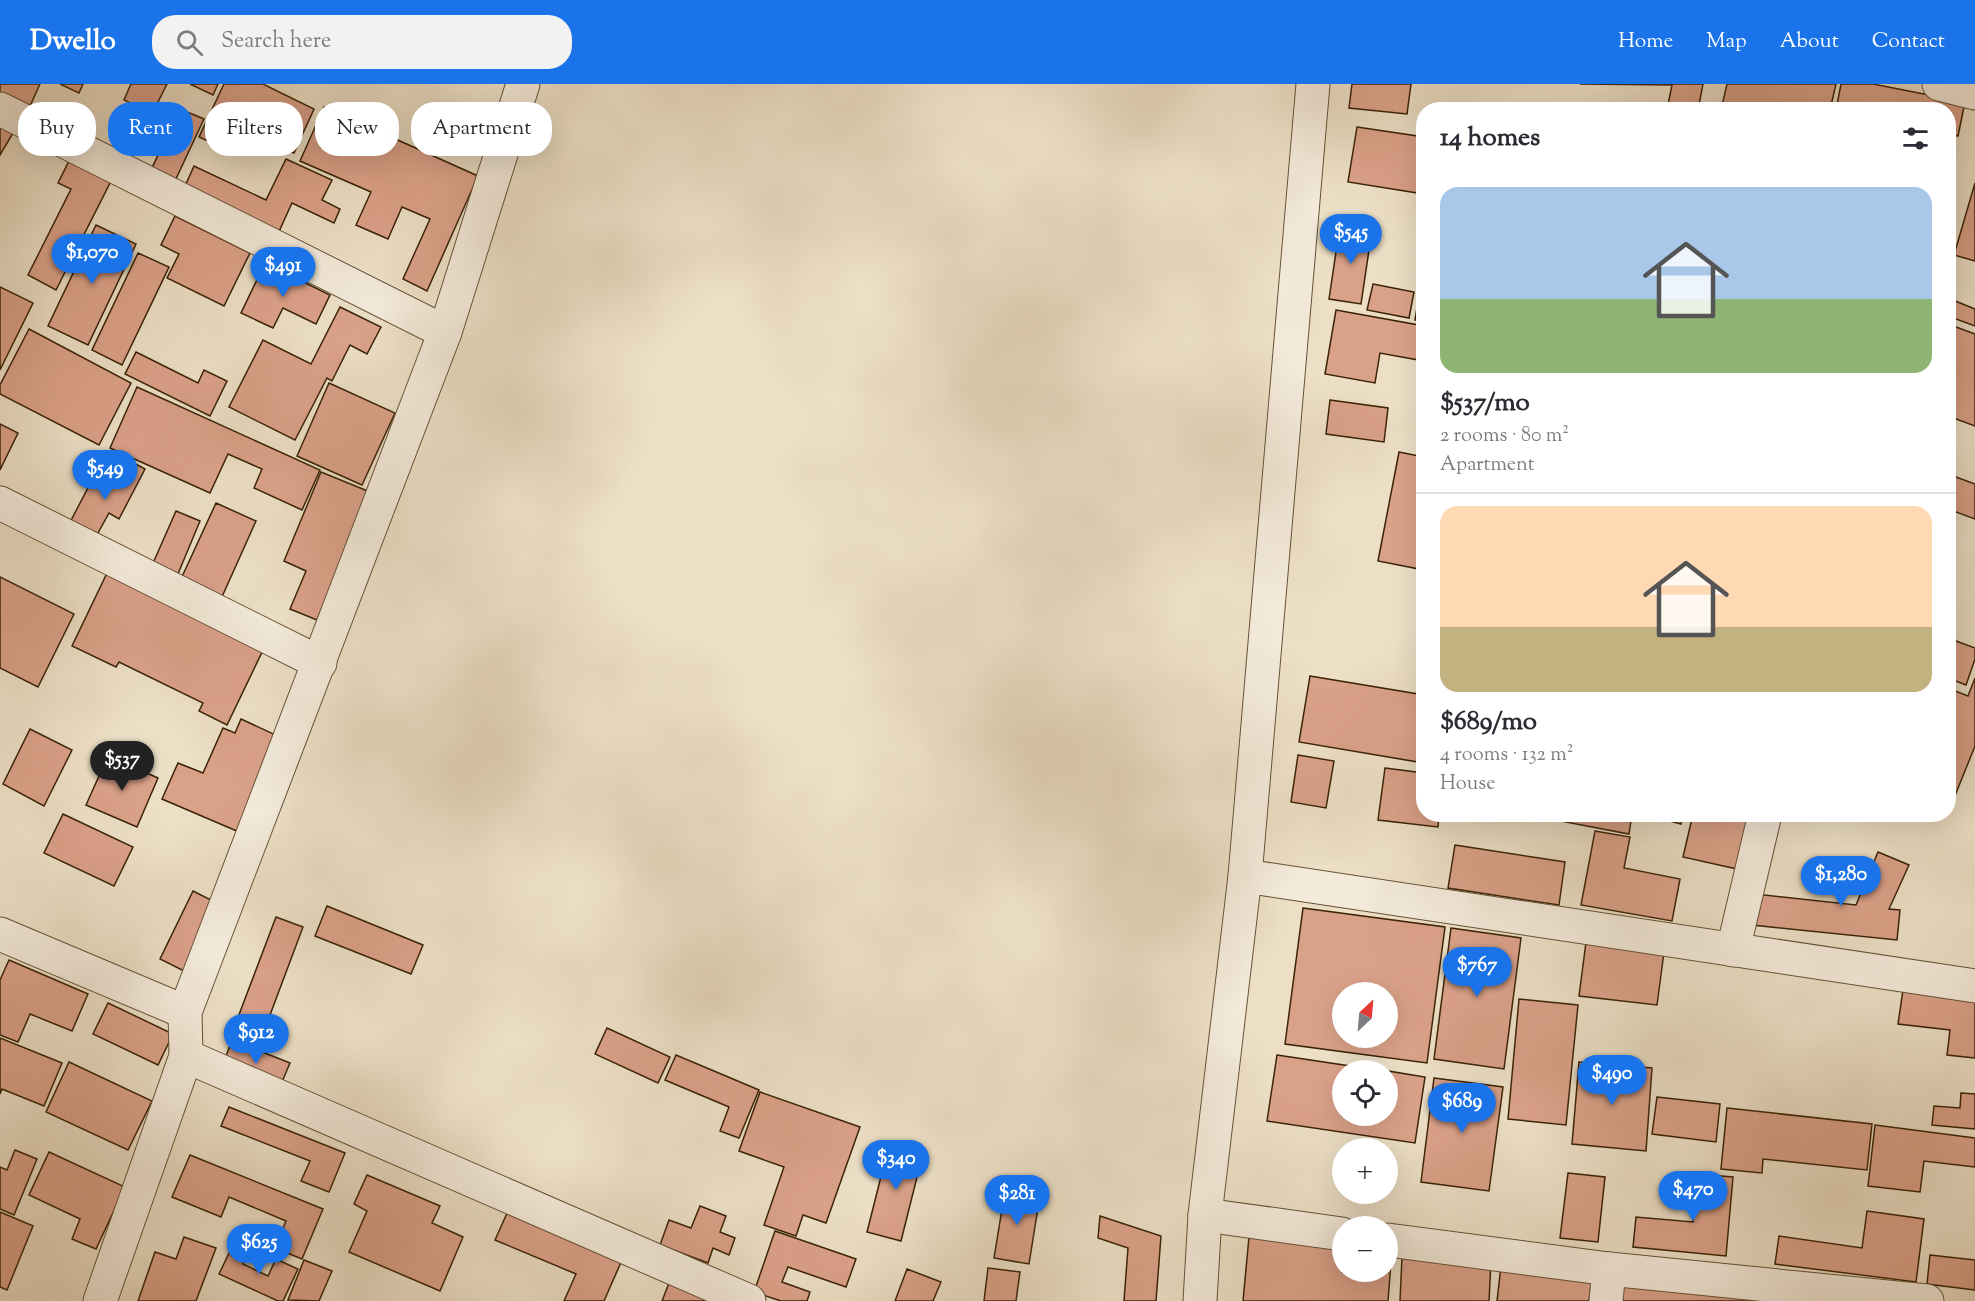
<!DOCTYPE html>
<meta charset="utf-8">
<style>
:root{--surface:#fff;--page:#f2f2f3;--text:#2b2b33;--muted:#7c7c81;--line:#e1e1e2;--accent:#1a73e8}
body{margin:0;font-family:"Sorts Mill Goudy",serif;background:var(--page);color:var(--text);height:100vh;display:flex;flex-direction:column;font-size:22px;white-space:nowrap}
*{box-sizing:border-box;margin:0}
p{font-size:20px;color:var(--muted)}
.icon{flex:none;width:33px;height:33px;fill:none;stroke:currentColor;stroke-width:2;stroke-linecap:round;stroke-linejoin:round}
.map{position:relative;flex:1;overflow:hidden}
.sheet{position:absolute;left:1416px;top:18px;width:540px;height:720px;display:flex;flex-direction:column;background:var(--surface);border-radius:24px;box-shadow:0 6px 24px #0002}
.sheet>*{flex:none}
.banner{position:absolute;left:18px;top:18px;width:570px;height:54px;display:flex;gap:12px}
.needle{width:39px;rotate:26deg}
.fabs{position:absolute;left:1332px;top:898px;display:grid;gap:12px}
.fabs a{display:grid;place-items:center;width:66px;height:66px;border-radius:50%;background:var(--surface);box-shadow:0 6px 24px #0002;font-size:30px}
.price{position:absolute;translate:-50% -51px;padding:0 14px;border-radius:21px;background:var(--accent);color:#fff;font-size:20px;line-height:39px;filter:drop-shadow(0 2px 3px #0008)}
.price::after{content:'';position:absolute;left:50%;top:36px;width:18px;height:14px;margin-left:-9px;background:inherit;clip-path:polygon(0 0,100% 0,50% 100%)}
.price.current{background:#222;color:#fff}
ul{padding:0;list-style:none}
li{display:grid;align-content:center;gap:12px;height:318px;padding:0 24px}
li+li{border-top:2px solid var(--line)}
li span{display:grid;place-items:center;height:186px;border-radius:18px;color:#555}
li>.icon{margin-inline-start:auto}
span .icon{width:108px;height:108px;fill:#fffc;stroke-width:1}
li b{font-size:26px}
h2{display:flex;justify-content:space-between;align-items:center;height:72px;padding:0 24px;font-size:26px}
.pill{padding:0 21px;border-radius:24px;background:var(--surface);box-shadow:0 6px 24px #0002;font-size:21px;line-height:54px}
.pill.current{background:var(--accent);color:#fff}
header{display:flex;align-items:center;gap:36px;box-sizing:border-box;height:84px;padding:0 30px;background:var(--accent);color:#fff}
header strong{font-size:28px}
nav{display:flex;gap:33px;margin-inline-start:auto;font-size:21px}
.search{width:420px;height:54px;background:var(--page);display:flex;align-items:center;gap:15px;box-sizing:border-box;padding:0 21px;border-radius:24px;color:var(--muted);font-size:22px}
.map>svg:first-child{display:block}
.building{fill:#daa189;stroke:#3a2306;stroke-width:1.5;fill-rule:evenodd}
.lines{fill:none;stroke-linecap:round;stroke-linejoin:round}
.minor-casing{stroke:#665236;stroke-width:35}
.minor{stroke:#f3eada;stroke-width:33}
</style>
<header>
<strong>Dwello</strong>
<div class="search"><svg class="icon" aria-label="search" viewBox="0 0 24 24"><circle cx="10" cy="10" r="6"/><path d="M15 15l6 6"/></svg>Search here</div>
<nav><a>Home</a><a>Map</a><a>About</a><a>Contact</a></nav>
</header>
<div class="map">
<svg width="1975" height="1217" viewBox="0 0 1975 1217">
<rect width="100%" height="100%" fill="#ecdfc6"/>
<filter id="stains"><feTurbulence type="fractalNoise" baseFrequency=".00333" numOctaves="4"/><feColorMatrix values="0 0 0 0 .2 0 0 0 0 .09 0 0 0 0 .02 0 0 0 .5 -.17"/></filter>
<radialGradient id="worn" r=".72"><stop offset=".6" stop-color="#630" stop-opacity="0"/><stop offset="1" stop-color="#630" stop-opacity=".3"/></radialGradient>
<g class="building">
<path d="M 0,0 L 40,0 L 30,22 L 0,9 Z"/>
<path d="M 60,0 L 83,0 L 79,9 Z"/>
<path d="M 131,0 L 167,0 L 152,30 L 124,16 Z"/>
<path d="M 190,0 L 218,0 L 213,11 Z"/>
<path d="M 224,0 L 263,0 L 314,25 L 294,69 L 236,43 L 225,65 L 199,53 Z"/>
<path d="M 1352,0 L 1411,0 L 1407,30 L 1349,24 Z"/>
<path d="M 1580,0 L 1703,0 L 1698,26 L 1667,26 L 1672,1 Z"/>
<path d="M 1727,0 L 1836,0 L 1830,26 L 1721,26 Z"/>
<path d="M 1841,0 L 1873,0 L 1965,18 L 1958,52 L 1948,50 L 1948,26 L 1836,26 Z"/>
<path d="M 324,23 L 478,92 L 427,207 L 403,195 L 430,135 L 402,123 L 388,155 L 356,141 L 371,108 L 300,77 Z"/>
<path d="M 180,25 L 204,35 L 174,99 L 150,88 Z"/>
<path d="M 0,41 L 13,49 L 0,71 Z"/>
<path d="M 1357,43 L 1424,53 L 1424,110 L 1348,98 Z"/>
<path d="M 286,75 L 332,96 L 322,116 L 340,125 L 334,139 L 292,119 L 276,154 L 182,109 L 194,82 L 266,116 Z"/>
<path d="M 69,77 L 111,97 L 56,206 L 28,191 L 71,105 L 58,99 Z"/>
<path d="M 1975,99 L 1975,177 L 1954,171 Z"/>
<path d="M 175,132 L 250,169 L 224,222 L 167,194 L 179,170 L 161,161 Z"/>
<path d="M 96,141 L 136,160 L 88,261 L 48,242 Z"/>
<path d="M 1340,141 L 1372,146 L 1361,220 L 1329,215 Z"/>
<path d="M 138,169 L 169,183 L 122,281 L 92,266 Z"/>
<path d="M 265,179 L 330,211 L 316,240 L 283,224 L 273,244 L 241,229 Z"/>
<path d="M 1423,187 L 1424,187 L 1424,238 L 1415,236 Z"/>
<path d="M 1373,200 L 1414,208 L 1409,234 L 1367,226 Z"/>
<path d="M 0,203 L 33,219 L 0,286 Z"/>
<path d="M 1948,214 L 1975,225 L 1975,242 L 1948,232 Z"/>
<path d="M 340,223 L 381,243 L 367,270 L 350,261 L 332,297 L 327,294 L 295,356 L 229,323 L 263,256 L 311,280 Z"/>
<path d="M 1336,226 L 1424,242 L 1424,277 L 1380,269 L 1375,299 L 1325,290 Z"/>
<path d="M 1948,240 L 1975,250 L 1975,342 L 1948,332 Z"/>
<path d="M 29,245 L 131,299 L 99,361 L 0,310 L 0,301 Z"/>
<path d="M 136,268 L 198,299 L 204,286 L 227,297 L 210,332 L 125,290 Z"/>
<path d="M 329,299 L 395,329 L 362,401 L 297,372 Z"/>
<path d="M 137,303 L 320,386 L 302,426 L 254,404 L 262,385 L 228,370 L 210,409 L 110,364 Z"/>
<path d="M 1330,316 L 1388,324 L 1384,358 L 1326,350 Z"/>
<path d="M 0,340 L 18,349 L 0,386 Z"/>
<path d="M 1399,368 L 1424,373 L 1424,486 L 1378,477 Z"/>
<path d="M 125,374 L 145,385 L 119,435 L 109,429 L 93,458 L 67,444 L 91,398 L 109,407 Z"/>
<path d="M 321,388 L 370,408 L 317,536 L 290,525 L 306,487 L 284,477 Z"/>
<path d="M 1948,390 L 1975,400 L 1975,435 L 1948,425 Z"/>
<path d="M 216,419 L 256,437 L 221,515 L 180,497 Z"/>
<path d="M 176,427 L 200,437 L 175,497 L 150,486 Z"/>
<path d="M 108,487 L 264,564 L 227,641 L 199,627 L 203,619 L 119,578 L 116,583 L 72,562 Z"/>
<path d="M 0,493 L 74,530 L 38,603 L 0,584 Z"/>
<path d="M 1948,554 L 1975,564 L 1975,575 L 1966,601 L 1948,594 Z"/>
<path d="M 1310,592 L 1424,611 L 1424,679 L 1299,658 Z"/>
<path d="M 1975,594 L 1975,662 L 1948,729 L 1948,604 L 1968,612 Z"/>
<path d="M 241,635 L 280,653 L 239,748 L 162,715 L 178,679 L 203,689 L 223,644 L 235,649 Z"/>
<path d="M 30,645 L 72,666 L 44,722 L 3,700 Z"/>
<path d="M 1298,671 L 1334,677 L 1326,724 L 1291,718 Z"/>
<path d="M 108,672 L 158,694 L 137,743 L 86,721 Z"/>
<path d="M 1385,684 L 1424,689 L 1424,730 L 1439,730 L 1438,743 L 1378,736 Z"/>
<path d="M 63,730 L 133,763 L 114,802 L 44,769 Z"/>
<path d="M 1551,730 L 1632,730 L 1629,750 L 1550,735 Z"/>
<path d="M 1644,730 L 1683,730 L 1681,740 Z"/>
<path d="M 1693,730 L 1750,730 L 1737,785 L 1683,773 Z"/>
<path d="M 1595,747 L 1630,753 L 1624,784 L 1680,795 L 1672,837 L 1581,821 Z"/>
<path d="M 1455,761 L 1565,778 L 1559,821 L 1448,804 Z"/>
<path d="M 1878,768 L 1909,781 L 1889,825 L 1900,826 L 1897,856 L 1752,841 L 1755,810 L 1856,821 Z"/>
<path d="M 193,807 L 219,820 L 186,888 L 160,875 Z"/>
<path d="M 327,822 L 423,861 L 411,890 L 315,852 Z"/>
<path d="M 1303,824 L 1445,843 L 1427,979 L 1285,960 ZM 1342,909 L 1388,909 L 1388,954 L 1342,954 Z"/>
<path d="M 276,833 L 303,843 L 264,947 L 237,936 Z"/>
<path d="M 1451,844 L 1521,854 L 1504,985 L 1434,975 Z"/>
<path d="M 1586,858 L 1664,868 L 1657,921 L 1579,912 Z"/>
<path d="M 9,876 L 88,910 L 72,947 L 30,930 L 18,958 L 0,951 L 0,896 Z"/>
<path d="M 1903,906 L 1975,915 L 1975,974 L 1947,971 L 1950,946 L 1898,940 Z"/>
<path d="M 1519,915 L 1578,921 L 1566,1041 L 1508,1035 Z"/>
<path d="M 108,919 L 173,950 L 158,981 L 93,950 Z"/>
<path d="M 607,944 L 670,973 L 658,999 L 595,970 Z"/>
<path d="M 0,954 L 62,979 L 44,1022 L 2,1005 L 0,1010 Z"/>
<path d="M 232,956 L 290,979 L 279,1005 L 222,983 Z"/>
<path d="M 676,971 L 759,1006 L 739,1054 L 720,1047 L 729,1023 L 665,996 Z"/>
<path d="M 1277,971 L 1384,987 L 1342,987 L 1342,1032 L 1388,1032 L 1388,987 L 1425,993 L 1415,1059 L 1267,1037 Z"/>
<path d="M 69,978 L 152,1017 L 128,1066 L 46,1028 Z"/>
<path d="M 1579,978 L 1652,984 L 1646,1067 L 1572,1060 Z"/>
<path d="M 1434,994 L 1503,1003 L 1489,1107 L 1421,1098 Z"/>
<path d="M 760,1008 L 860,1043 L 826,1139 L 803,1131 L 796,1152 L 764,1141 L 784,1083 L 739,1067 Z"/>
<path d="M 1961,1009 L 1975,1010 L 1975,1045 L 1932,1041 L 1934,1022 L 1960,1024 Z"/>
<path d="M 1657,1013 L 1720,1020 L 1716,1058 L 1652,1050 Z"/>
<path d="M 229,1023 L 345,1069 L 329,1108 L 301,1097 L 310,1077 L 221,1042 Z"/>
<path d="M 1727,1024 L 1872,1040 L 1867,1086 L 1763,1075 L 1762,1089 L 1721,1085 Z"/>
<path d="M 1875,1041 L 1975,1054 L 1975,1083 L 1924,1077 L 1920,1108 L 1868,1102 Z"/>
<path d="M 890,1057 L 924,1065 L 901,1157 L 867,1148 Z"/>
<path d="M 15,1066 L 37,1075 L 14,1131 L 0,1125 L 0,1083 L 7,1086 Z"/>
<path d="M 49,1068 L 125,1103 L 96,1165 L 72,1155 L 80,1135 L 29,1111 Z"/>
<path d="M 190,1071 L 323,1125 L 302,1175 L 275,1164 L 286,1137 L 229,1113 L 221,1133 L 172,1113 Z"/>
<path d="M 1568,1089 L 1605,1093 L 1598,1158 L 1560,1154 Z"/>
<path d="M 1697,1090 L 1733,1093 L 1726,1172 L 1633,1163 L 1636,1133 L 1693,1138 Z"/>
<path d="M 367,1091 L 440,1122 L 432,1139 L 463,1153 L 440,1207 L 349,1168 L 367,1127 L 354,1120 Z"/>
<path d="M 1006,1101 L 1040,1111 L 1029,1180 L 994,1174 Z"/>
<path d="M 700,1122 L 726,1132 L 720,1148 L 735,1154 L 729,1171 L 713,1164 L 708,1179 L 660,1161 L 669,1136 L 691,1144 Z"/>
<path d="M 508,1127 L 622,1176 L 604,1217 L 564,1217 L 576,1190 L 495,1156 Z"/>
<path d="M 1867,1127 L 1924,1135 L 1916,1198 L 1775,1180 L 1779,1152 L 1862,1164 Z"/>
<path d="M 0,1128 L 33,1142 L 7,1206 L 0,1203 Z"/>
<path d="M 1100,1132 L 1161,1152 L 1156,1217 L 1124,1217 L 1128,1164 L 1098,1154 Z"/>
<path d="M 775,1147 L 856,1175 L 846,1203 L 788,1183 L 782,1198 L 810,1208 L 807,1217 L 781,1217 L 754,1208 Z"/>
<path d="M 184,1153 L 216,1164 L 196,1217 L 138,1217 L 155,1168 L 176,1175 Z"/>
<path d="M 1249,1153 L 1342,1161 L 1342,1188 L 1388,1188 L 1388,1165 L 1392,1165 L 1388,1217 L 1243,1217 Z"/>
<path d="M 233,1161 L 248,1168 L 243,1180 L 268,1192 L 276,1175 L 298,1185 L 283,1217 L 278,1217 L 219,1190 Z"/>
<path d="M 1930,1171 L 1975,1176 L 1975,1206 L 1927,1200 Z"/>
<path d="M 1402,1173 L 1491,1177 L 1489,1217 L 1400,1217 Z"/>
<path d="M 304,1176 L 332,1187 L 319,1217 L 288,1216 Z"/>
<path d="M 1501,1182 L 1592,1193 L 1589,1217 L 1497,1217 Z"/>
<path d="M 988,1184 L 1020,1188 L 1016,1217 L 984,1217 Z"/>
<path d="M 907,1185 L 941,1198 L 933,1217 L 895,1217 Z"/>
<path d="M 671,1194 L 727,1217 L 662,1217 Z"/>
<path d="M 1623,1196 L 1758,1215 L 1758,1217 L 1620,1217 Z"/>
</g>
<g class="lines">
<defs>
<g id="minor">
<path d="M 1939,0 L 1975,9"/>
<path d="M 0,25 L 445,248"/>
<path d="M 0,419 L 320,579"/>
<path d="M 1245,792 L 1975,902"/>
<path d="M 0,850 L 185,928"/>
<path d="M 1733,866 L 1765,730"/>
<path d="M 186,972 L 749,1217"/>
<path d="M 1205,1131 L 1342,1150"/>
<path d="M 1388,1156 L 1609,1185 L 1927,1217"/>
<path d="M 100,1217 L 186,972 L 185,928 L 445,248 L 523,0"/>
<path d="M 1200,1217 L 1205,1131 L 1245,792 L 1313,0"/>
<path d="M 1606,1217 L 1609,1185"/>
</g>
</defs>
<use href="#minor" class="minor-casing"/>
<use href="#minor" class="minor"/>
</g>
<rect width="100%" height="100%" filter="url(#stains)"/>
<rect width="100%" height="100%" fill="url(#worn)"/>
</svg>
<div class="fabs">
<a><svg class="needle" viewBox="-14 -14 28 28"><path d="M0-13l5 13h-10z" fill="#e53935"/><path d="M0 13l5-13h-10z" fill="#7c7c81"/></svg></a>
<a><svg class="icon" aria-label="locate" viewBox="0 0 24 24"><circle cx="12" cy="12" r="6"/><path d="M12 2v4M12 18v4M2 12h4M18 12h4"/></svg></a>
<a>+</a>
<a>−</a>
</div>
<b class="price" style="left:1351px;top:181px">$545</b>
<b class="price" style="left:92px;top:201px">$1,070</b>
<b class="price" style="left:283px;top:214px">$491</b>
<b class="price" style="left:105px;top:417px">$549</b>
<b class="price current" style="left:122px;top:708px">$537</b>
<b class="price" style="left:1841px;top:823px">$1,280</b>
<b class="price" style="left:1477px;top:914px">$767</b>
<b class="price" style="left:256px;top:981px">$912</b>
<b class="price" style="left:1612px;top:1022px">$490</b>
<b class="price" style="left:1462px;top:1050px">$689</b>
<b class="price" style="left:896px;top:1107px">$340</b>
<b class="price" style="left:1693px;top:1138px">$470</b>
<b class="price" style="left:1017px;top:1142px">$281</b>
<b class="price" style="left:259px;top:1191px">$625</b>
<div class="banner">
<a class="pill">Buy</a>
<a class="pill current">Rent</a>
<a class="pill">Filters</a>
<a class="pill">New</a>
<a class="pill">Apartment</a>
</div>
<section class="sheet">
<h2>14 homes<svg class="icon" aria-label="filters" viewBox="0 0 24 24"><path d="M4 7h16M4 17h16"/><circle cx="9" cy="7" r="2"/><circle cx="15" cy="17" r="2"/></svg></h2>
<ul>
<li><span style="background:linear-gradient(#a9c7e8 60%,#8fb573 0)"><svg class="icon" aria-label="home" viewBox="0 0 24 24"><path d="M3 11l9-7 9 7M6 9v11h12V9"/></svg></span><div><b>$537/mo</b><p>2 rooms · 80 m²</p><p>Apartment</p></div></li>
<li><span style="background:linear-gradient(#ffd9b3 65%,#c2b280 0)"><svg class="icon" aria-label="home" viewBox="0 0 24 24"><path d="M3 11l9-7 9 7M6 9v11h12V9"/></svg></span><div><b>$689/mo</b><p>4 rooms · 132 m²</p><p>House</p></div></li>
</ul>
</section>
</div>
